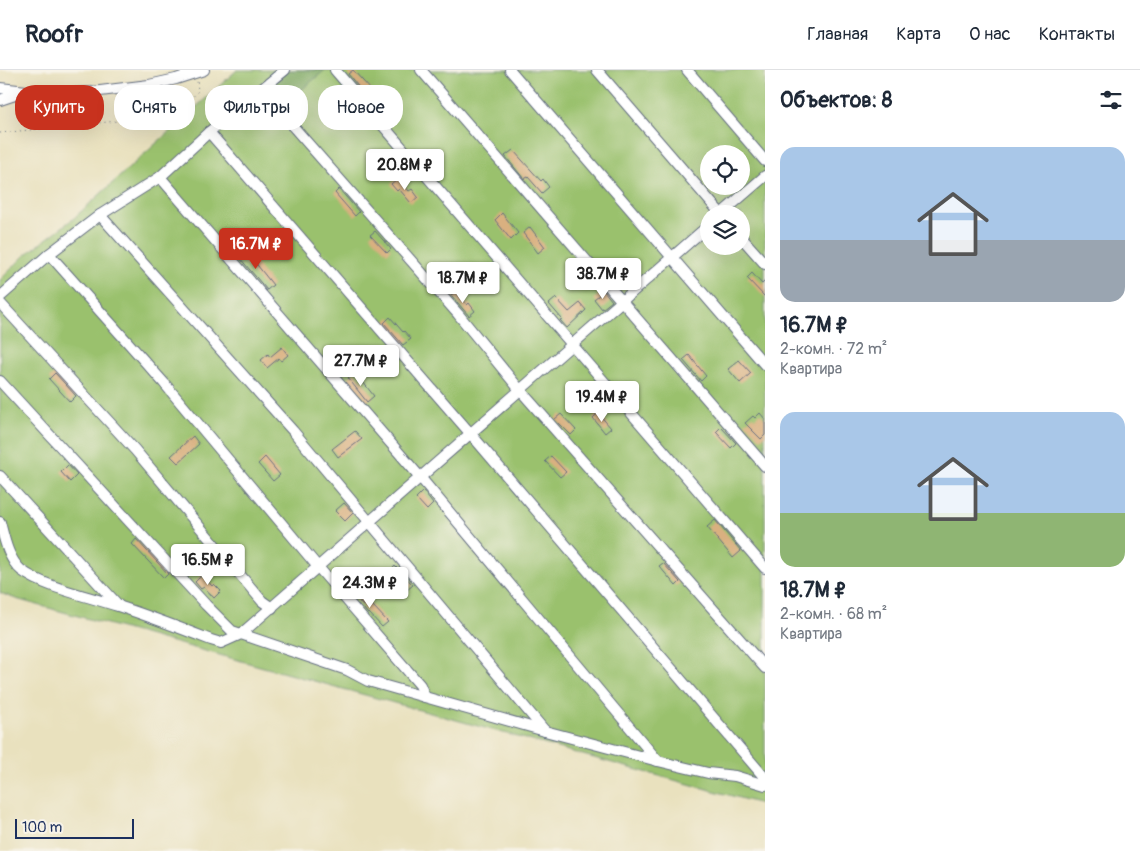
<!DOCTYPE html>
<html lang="ru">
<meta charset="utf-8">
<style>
:root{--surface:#fff;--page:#f6f6f7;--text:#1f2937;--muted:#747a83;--line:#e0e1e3;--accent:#c8321e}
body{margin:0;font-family:Pangolin,sans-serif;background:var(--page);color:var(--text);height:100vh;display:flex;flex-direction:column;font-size:19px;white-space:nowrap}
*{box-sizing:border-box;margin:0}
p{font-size:16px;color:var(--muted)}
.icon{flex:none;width:28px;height:28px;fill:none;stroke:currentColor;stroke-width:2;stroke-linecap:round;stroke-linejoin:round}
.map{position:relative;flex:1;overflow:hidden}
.drawer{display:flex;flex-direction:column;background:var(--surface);width:375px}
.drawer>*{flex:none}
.guide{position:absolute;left:15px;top:15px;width:475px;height:45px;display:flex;gap:10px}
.controls{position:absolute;left:700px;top:75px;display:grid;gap:10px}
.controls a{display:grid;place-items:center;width:50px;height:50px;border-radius:50%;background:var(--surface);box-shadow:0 5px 20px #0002;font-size:25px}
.scale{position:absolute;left:15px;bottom:12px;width:119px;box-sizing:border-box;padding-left:5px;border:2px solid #1b2f5e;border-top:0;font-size:14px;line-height:18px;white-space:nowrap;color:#1b2f5e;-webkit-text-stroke:4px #f7f3e8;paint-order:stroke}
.price{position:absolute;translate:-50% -42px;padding:0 11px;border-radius:5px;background:#fff;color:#222;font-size:16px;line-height:32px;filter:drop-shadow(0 1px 2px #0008)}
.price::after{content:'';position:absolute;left:50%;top:30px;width:15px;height:11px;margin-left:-8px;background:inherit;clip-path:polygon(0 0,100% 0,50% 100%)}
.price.on{background:var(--accent);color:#fff}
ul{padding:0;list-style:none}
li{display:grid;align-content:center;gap:10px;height:265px;padding:0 15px}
li span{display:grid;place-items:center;height:155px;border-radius:15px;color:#555}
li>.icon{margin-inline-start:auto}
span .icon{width:90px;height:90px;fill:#fffc;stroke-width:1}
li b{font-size:21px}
h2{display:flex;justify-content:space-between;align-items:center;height:60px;padding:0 15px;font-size:21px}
.chip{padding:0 18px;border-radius:20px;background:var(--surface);box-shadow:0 5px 20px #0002;font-size:18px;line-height:45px}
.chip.on{background:var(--accent);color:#fff}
header{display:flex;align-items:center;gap:30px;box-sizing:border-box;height:70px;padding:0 25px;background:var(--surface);border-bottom:1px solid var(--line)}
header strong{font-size:24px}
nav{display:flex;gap:28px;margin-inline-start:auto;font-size:18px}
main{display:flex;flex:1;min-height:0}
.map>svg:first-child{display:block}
.green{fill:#9ac16d;stroke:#5a7866;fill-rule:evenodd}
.forest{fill:#7ba760;stroke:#4b6b5f}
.building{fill:#d9b080}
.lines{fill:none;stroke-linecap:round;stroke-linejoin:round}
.minor-casing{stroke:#636d80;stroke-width:12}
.path{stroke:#636d80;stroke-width:1;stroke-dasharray:1 4;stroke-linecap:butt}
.minor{stroke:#fff;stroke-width:10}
</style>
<header>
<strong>Roofr</strong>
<nav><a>Главная</a><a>Карта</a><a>О нас</a><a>Контакты</a></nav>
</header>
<main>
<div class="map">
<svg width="765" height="781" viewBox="0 0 765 781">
<rect width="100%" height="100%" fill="#f7f3e8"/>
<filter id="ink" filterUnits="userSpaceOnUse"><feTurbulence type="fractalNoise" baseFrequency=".02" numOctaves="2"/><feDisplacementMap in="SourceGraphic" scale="10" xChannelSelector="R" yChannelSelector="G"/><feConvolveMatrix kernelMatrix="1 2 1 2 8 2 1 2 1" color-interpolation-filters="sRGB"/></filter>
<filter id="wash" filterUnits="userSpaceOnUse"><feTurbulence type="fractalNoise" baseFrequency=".0096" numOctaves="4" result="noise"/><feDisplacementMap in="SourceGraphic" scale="20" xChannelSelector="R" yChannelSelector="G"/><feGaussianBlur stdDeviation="1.12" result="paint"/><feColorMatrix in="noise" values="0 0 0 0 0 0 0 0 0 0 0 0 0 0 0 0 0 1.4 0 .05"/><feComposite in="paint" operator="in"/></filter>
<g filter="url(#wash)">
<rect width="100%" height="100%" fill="#e9e1be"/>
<path class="green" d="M 237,0 L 765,0 L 765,735 L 16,529 L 0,523 L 0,210 L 24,186 L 74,148 ZM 709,84 L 741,84 L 741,116 L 709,116 ZM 709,144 L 741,144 L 741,176 L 709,176 Z"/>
<path class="forest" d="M 287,0 L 325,0 L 286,33 L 282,35 L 277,32 L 267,18 Z"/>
<g id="blocks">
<g class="building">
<path d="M 353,0 L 372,21 L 366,26 L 348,4 Z"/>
<path d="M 513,80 L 541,111 L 543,109 L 549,117 L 542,123 L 528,107 L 524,109 L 505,86 Z"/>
<path d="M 398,108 L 409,121 L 412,119 L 418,127 L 411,133 L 399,119 L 397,121 L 391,114 Z"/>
<path d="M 339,119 L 359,142 L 355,146 L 335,123 Z"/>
<path d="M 502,143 L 518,163 L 511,170 L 495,150 Z"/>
<path d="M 530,157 L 545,177 L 538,183 L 523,163 Z"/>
<path d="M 375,161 L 391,179 L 387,183 L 370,165 Z"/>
<path d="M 246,181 L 273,215 L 267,220 L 239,187 Z"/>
<path d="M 752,203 L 762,214 L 765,211 L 765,227 L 747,208 Z"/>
<path d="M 456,221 L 467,235 L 469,233 L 475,241 L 469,246 L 451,225 Z"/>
<path d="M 604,221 L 612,231 L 602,239 L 594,229 Z"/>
<path d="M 556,228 L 569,242 L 580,233 L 586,240 L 567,258 L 560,250 L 562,249 L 549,234 Z"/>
<path d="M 390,247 L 403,262 L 404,261 L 411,269 L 403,275 L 384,253 Z"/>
<path d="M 282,277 L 288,285 L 281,291 L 279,288 L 267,298 L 261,290 L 268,284 L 270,287 Z"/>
<path d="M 689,285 L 706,306 L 701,311 L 683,290 Z"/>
<path d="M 739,290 L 751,303 L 740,313 L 728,299 Z"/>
<path d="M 355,302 L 374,326 L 367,332 L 348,308 Z"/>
<path d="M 55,303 L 76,326 L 70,332 L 49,309 Z"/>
<path d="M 598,343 L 611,358 L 605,363 L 593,348 Z"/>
<path d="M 760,343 L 765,349 L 765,365 L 761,369 L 745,353 L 753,346 L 755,348 Z"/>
<path d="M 561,344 L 576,360 L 571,365 L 555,349 Z"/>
<path d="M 721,357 L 736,373 L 731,378 L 716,362 Z"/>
<path d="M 355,361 L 362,369 L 338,387 L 332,379 Z"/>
<path d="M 193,366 L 199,374 L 178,393 L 171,386 Z"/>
<path d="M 551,386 L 566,402 L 560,407 L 545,391 Z"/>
<path d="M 265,387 L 280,405 L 273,411 L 258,394 Z"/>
<path d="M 68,395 L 77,405 L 70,412 L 61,402 Z"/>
<path d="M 423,421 L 433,434 L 427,440 L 416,428 Z"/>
<path d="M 344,433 L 353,443 L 345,451 L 335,441 Z"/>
<path d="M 715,450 L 741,481 L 733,488 L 707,457 Z"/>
<path d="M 136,469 L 168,504 L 164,508 L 132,474 Z"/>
<path d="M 663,493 L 680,512 L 676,516 L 659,496 Z"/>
<path d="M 395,496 L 413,515 L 407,520 L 390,501 Z"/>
<path d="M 202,505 L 212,516 L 214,514 L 221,521 L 214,528 L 204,517 L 201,519 L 195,512 Z"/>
<path d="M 358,520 L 388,552 L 382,557 L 369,543 L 368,544 L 363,538 L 364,537 L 353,525 Z"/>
</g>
</g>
</g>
<g filter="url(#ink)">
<use href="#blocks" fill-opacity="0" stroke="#636d80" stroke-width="1"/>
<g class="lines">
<defs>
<g id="minor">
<path d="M 335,0 L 765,498"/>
<path d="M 421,0 L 765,396"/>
<path d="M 510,0 L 765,295"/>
<path d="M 597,0 L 721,144"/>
<path d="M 687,0 L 765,91"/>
<path d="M 0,18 L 53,24 L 92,22 L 149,15 L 176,9 L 204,0"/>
<path d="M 261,20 L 458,244 L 520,320 L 765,598"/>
<path d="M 0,30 L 21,23"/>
<path d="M 209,62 L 470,363 L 765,708"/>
<path d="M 160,107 L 420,407 L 658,691"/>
<path d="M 721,144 L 765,106"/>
<path d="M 100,145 L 293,361 L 545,661"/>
<path d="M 741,167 L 765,194"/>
<path d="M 49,184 L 164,313 L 318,497 L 420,615 L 425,627"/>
<path d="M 0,227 L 49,184 L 100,145 L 160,107 L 209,62 L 285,0"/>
<path d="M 0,233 L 135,380 L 262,531 L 272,538"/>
<path d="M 0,311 L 206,535 L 232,561 L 241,564 L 709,155"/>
<path d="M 0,406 L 119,536"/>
<path d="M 0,452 C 4,467 8,489 21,500 C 43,517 90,527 118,536 C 149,546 180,558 211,570 L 221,573 L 241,564 L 347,600 L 368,611 L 545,661 L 658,691 L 708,703 L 735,706 L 765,715"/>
</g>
</defs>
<use href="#minor" class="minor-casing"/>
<path class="path" d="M 0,63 L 147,48 L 180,37 L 190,30 L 198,21 L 197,11"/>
<use href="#minor" class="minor"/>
</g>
</g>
</svg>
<div class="controls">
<a><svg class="icon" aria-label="locate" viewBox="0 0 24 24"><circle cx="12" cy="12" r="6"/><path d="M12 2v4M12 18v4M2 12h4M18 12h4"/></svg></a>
<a><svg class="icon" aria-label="layers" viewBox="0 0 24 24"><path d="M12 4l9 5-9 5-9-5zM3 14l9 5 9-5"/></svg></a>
</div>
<div class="scale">100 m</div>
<b class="price" style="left:405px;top:121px">20.8M ₽</b>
<b class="price on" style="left:256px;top:200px">16.7M ₽</b>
<b class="price" style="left:603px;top:230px">38.7M ₽</b>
<b class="price" style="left:463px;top:234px">18.7M ₽</b>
<b class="price" style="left:361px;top:317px">27.7M ₽</b>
<b class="price" style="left:602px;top:353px">19.4M ₽</b>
<b class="price" style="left:208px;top:516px">16.5M ₽</b>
<b class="price" style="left:370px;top:539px">24.3M ₽</b>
<div class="guide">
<a class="chip on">Купить</a>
<a class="chip">Снять</a>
<a class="chip">Фильтры</a>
<a class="chip">Новое</a>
</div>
</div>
<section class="drawer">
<h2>Объектов: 8<svg class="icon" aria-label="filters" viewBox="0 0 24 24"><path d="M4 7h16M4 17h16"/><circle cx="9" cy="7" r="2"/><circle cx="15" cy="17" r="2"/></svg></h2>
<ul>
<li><span style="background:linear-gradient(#a9c7e8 60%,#9aa5b1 0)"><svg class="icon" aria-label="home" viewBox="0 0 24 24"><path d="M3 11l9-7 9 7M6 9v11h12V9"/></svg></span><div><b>16.7M ₽</b><p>2-комн. · 72 m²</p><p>Квартира</p></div></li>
<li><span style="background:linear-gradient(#a9c7e8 65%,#8fb573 0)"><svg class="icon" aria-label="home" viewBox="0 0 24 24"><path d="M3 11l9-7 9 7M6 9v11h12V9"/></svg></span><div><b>18.7M ₽</b><p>2-комн. · 68 m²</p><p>Квартира</p></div></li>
</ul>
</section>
</main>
